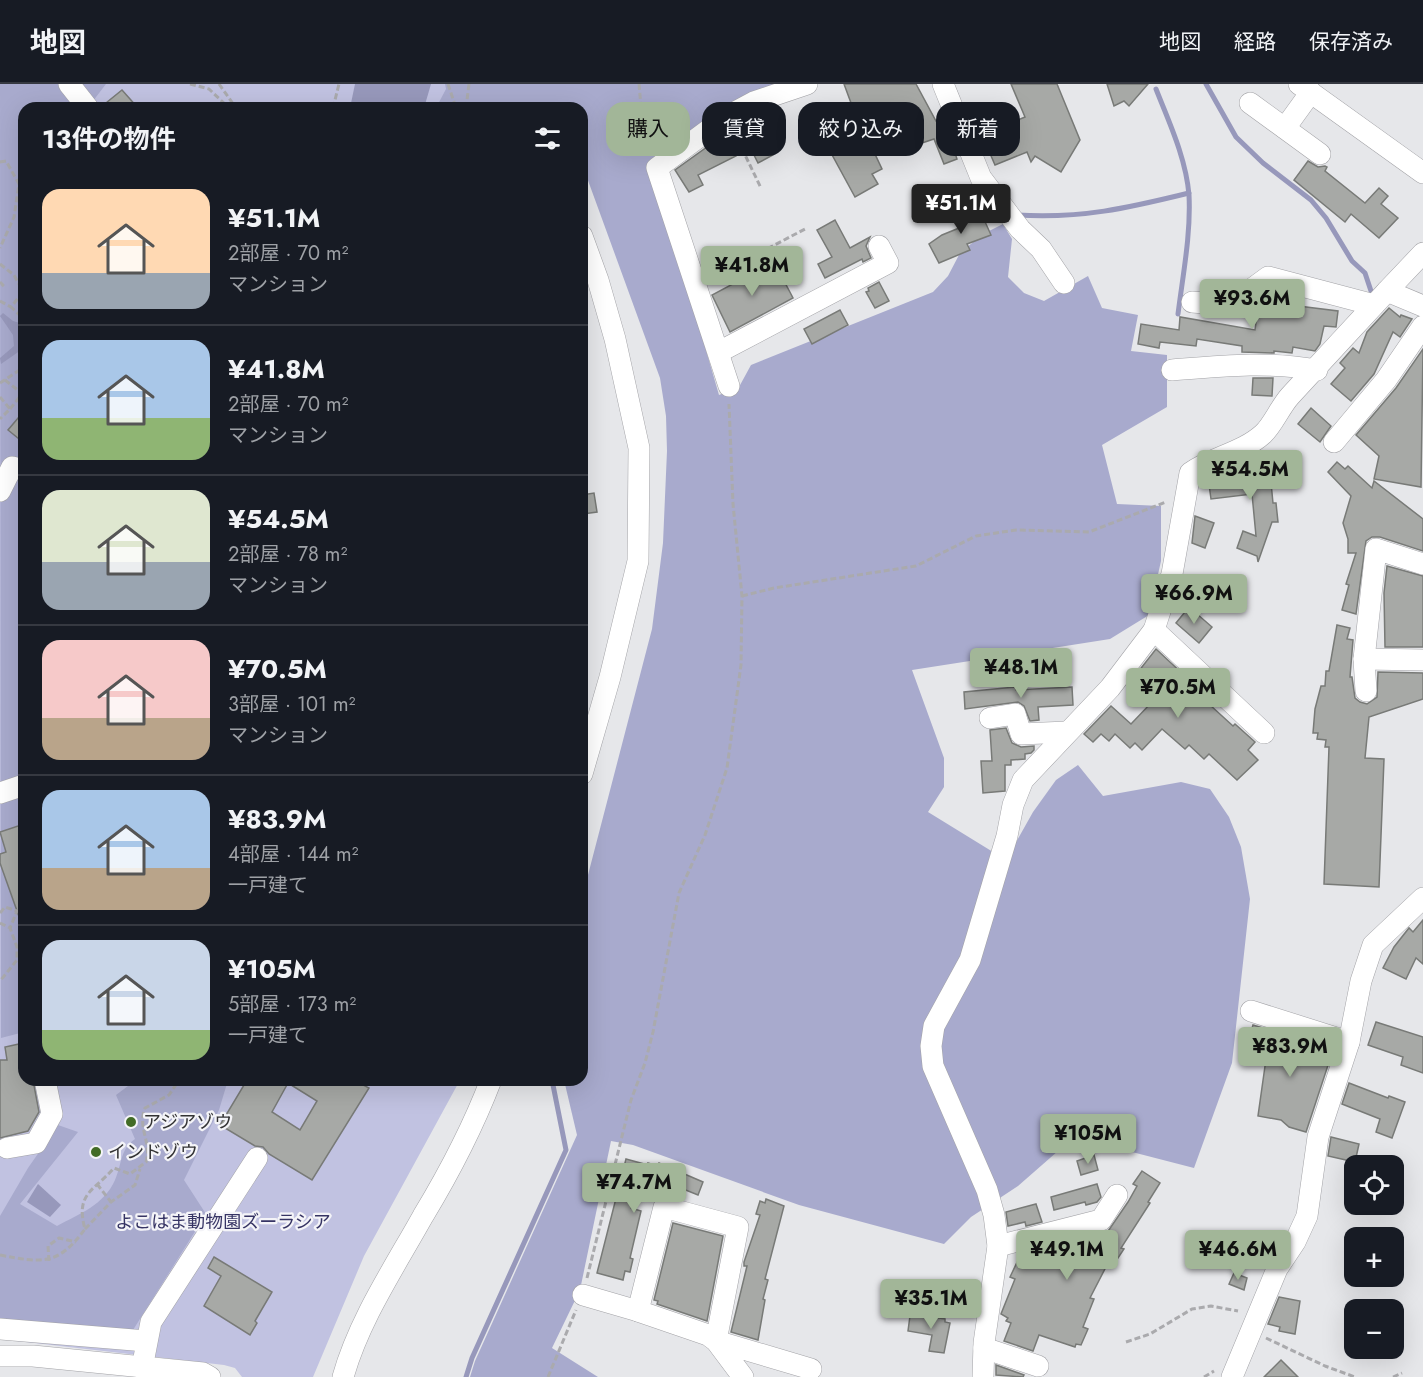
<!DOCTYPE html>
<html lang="ja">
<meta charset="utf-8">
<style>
:root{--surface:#171b24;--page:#20242c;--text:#f1f3f6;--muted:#9ea1a6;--line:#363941;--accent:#a2b698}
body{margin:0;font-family:Jost,"Noto Sans JP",sans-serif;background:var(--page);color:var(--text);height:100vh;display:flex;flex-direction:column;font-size:22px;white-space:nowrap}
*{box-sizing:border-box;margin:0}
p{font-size:20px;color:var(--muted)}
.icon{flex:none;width:33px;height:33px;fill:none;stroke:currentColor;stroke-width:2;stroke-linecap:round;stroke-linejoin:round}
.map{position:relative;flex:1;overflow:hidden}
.sheet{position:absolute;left:18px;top:18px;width:570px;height:984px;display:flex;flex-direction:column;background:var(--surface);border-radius:18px;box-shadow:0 6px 24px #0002}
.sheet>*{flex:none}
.guide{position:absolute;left:606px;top:18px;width:570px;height:54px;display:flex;gap:12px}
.buttons{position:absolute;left:1344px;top:1071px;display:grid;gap:12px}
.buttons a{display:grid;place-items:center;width:60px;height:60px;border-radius:12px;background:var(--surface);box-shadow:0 6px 24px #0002;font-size:30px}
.price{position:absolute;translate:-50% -51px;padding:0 14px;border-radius:6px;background:var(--accent);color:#111;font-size:20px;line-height:39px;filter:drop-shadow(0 2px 3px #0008)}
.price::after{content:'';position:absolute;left:50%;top:36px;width:18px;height:14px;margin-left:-9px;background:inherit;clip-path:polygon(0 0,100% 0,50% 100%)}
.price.selected{background:#222;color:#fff}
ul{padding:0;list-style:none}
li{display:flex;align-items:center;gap:18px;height:150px;padding:0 24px}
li+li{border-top:2px solid var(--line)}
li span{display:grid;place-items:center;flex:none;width:168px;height:120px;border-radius:18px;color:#555}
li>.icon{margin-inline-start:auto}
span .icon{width:72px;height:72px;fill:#fffc;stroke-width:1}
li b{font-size:26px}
h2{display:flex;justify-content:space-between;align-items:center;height:72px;padding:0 24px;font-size:26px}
.tag{padding:0 21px;border-radius:18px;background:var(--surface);box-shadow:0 6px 24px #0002;font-size:21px;line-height:54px}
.tag.selected{background:var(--accent);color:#111}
header{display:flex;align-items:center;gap:36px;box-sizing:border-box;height:84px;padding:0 30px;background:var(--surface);border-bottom:2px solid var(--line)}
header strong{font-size:28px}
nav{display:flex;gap:33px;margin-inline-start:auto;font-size:21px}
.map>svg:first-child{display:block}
.green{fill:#c1c2e1}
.forest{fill:#a8aacd}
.water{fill:#9798bb}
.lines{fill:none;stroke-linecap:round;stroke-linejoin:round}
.stream{stroke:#9798bb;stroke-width:5}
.building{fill:#a7a9a6;stroke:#787a77;stroke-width:1.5;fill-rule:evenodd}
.minor-casing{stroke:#a3a3a7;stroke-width:22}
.path{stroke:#aaaaad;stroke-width:3;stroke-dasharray:6 3;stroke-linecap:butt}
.minor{stroke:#fff;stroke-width:21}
.poi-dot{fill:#426b26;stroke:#f4f4f8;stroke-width:2}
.labels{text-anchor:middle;stroke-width:4.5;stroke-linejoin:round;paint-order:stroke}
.poi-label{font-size:18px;fill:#333334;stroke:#f4f4f8;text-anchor:start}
.park-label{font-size:18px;fill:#363464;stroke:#f4f4f8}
</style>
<header>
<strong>地図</strong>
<nav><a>地図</a><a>経路</a><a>保存済み</a></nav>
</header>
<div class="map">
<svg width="1423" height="1293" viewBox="0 0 1423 1293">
<rect width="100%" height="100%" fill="#e6e7ea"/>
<path class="green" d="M 0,0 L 510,0 L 519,24 L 24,24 L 24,996 L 460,996 L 364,1172 L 313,1293 L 242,1293 L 235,1284 L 224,1281 L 0,1255 Z"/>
<g class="forest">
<path d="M 0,0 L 106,0 L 93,17 L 98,24 L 24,24 L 24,948 L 1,954 Z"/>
<path d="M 445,0 L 778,0 L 653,83 L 719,311 L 739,303 L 751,281 L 933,208 L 948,192 L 960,169 L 983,150 L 1003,140 L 1012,155 L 1008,193 L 1024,209 L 1044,217 L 1088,192 L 1102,224 L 1138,231 L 1131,267 L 1167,271 L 1167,323 L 1102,361 L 1117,420 L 1161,422 L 1161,477 L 1149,531 L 1110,555 L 912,586 L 944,674 L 944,703 L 928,728 L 1006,776 L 1033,728 L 1056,696 L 1078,681 L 1103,712 L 1181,698 L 1210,705 L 1229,733 L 1241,763 L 1250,815 L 1232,979 L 1194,1084 L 1074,1053 L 1018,1102 L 971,1133 L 944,1160 L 799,1121 L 633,1061 L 611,1057 L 580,1206 L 552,1264 L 598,1293 L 470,1293 L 475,1277 L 577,1051 L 564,996 L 582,996 L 582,814 L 652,545 L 663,459 L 667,367 L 666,332 L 660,294 L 582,80 L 582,24 L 436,24 L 446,5 Z"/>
<path d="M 136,996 L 228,996 L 219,1026 L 184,1096 L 206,1130 L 133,1246 L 0,1254 L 0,1132 L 28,1084 L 58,1041 L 78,1048 L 20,1120 L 57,1142 C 79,1130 104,1121 115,1096 C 122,1080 120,1065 135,1055 L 116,1011 Z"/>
</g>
<g class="water">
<path d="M 355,0 L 431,0 L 424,24 L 350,24 Z"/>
<path d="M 3,229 L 13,237 L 20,239 L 24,235 L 24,264 L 1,280 L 0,274 L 14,262 L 13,251 L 0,232 Z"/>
<path d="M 38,1100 L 61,1121 L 50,1133 L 27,1118 Z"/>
</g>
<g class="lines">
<g class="stream">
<path d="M 1206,0 L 1236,53 L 1263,79 L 1311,116 L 1326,134 L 1352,177 L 1365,189 L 1371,207"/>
<path d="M 1156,5 C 1169,38 1186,74 1189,111 C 1191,150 1183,190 1178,230"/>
<path d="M 1017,131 C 1081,135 1128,124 1189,109"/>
<path d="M 466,1293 L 472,1274 L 566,1066 L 552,996"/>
</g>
</g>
<g class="building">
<path d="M 844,0 L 916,0 L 936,37 L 943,34 L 957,75 L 944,80 L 934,55 L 913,62 L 902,32 L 865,49 L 882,85 L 872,90 L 878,100 L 855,113 L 824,56 L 858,38 Z"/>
<path d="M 1011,0 L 1057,0 L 1080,56 L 1061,88 L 1035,72 L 1031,78 L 1027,68 L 995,81 L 982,51 L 1025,33 Z"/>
<path d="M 1107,0 L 1148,0 L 1129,22 L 1124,17 L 1114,22 Z"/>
<path d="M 122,6 L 138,24 L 100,24 L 101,23 Z"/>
<path d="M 725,50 L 736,72 L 698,91 L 703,101 L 689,108 L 675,86 Z"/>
<path d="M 767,57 L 773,71 L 758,79 L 751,65 Z"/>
<path d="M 1308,77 L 1318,83 L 1325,82 L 1327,83 L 1325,87 L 1365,119 L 1379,104 L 1388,112 L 1381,120 L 1398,134 L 1379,154 L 1351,130 L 1345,138 L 1294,96 Z"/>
<path d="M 974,120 L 979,133 L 982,131 L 991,151 L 967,160 L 970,166 L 939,179 L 929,160 L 942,151 L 964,142 L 957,126 Z"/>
<path d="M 835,136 L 850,164 L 870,153 L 866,162 L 871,174 L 863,178 L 862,175 L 825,194 L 818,180 L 832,173 L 817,146 Z"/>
<path d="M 774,178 L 793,214 L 730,248 L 712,211 Z"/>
<path d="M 879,198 L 889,217 L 875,224 L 866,208 L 869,207 L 868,204 Z"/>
<path d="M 1259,217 L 1338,227 L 1336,243 L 1324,242 L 1320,260 L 1315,267 L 1293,263 L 1292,269 L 1274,267 L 1274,269 L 1242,268 L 1242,262 L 1197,255 L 1196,262 L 1160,258 L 1159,264 L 1138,260 L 1141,240 L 1179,246 L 1180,233 L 1255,246 Z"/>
<path d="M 1389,224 L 1400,233 L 1401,231 L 1412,235 L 1400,253 L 1393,248 L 1374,290 L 1351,317 L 1331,300 L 1345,284 L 1340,279 L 1353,264 L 1359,269 L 1367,248 Z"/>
<path d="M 840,226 L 848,241 L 812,260 L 804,245 Z"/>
<path d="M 1423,265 L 1421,403 L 1374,395 L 1379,372 L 1356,351 L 1396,304 Z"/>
<path d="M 1253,294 L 1273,294 L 1272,312 L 1252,311 Z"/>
<path d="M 1311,324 L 1331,342 L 1320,358 L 1298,340 Z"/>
<path d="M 24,327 L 24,359 L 8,346 Z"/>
<path d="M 1261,376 L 1262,379 L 1269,378 L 1273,419 L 1276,419 L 1278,438 L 1272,438 L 1258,478 L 1257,472 L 1237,464 L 1243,447 L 1256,452 L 1252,410 L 1211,415 L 1208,393 L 1245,388 L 1244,378 Z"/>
<path d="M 1337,378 L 1345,385 L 1348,382 L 1372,404 L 1374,397 L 1423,435 L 1423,467 L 1380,453 L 1372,453 L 1366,457 L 1356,530 L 1342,526 L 1349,501 L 1346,500 L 1356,469 L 1348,469 L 1348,455 L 1343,439 L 1351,412 L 1328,388 Z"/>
<path d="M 594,409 L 597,428 L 583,430 L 582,411 Z"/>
<path d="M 1195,432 L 1214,439 L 1205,464 L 1192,459 Z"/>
<path d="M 1387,482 L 1423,492 L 1423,563 L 1385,563 L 1384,509 Z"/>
<path d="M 1189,523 L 1212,543 L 1199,559 L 1176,539 Z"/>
<path d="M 1337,541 L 1350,544 L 1347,555 L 1353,556 L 1350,593 L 1352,593 L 1355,614 L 1360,618 L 1367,620 L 1377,613 L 1378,588 L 1423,589 L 1423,615 L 1369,633 L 1365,674 L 1384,675 L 1379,803 L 1324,800 L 1329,663 L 1325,663 L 1326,656 L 1317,655 L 1318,649 L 1313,649 L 1315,625 L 1321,602 L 1325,602 L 1326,587 L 1329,587 Z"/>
<path d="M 1156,565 L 1201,607 L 1198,610 L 1233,642 L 1235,640 L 1255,658 L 1248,666 L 1258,676 L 1237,696 L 1209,670 L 1204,675 L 1189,661 L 1185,665 L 1162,645 L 1142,666 L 1135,659 L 1130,664 L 1115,650 L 1109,657 L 1101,650 L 1093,658 L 1084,650 L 1111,622 L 1131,640 L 1152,618 L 1131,597 Z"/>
<path d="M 1015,603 L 1016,606 L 1072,603 L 1073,621 L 1038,623 L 1039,636 L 1030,637 L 1024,622 L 1018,618 L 965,625 L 964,608 Z"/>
<path d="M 1006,644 L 1012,659 L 1021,663 L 1034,662 L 1034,666 L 1031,669 L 1025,670 L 1025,675 L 1011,676 L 1011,681 L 1005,681 L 1005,707 L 983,709 L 981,677 L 992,677 L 990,646 Z"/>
<path d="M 24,740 L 24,841 L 22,841 L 0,779 L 0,770 L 6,768 L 0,748 Z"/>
<path d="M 1423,836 L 1423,880 L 1416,874 L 1406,895 L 1383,884 L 1394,863 L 1409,844 L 1413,848 Z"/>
<path d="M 1376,938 L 1423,953 L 1423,989 L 1401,981 L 1403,973 L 1368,961 Z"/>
<path d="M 1253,941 L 1273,947 L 1272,950 L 1333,966 L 1306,1048 L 1289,1043 L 1281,1036 L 1258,1032 L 1267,968 L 1248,958 Z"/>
<path d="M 19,960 L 24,996 L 33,996 L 39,1028 L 28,1047 L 0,1054 L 0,976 L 7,976 L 5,963 Z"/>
<path d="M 247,996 L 354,996 L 369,1004 L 312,1096 L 269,1070 L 263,1063 L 255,1062 L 220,1041 ZM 288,999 L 317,1017 L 300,1046 L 272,1028 Z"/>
<path d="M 1349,999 L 1388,1014 L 1389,1012 L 1405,1018 L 1392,1054 L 1376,1048 L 1380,1035 L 1342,1020 Z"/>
<path d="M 1331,1053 L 1359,1060 L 1355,1078 L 1328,1072 Z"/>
<path d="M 1094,1071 L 1098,1086 L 1081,1091 L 1077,1077 Z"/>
<path d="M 626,1075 L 648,1081 L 648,1079 L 658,1082 L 659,1079 L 703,1098 L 698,1111 L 661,1096 L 660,1099 L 640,1094 L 631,1124 L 641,1127 L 630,1174 L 633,1175 L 630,1188 L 625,1187 L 623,1196 L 597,1189 Z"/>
<path d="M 1142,1087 L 1160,1099 L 1148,1118 L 1150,1119 L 1121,1164 L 1124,1165 L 1114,1180 L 1109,1177 L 1090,1214 L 1094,1215 L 1083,1243 L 1088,1245 L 1081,1261 L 1076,1260 L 1075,1263 L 1039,1251 L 1033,1267 L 1004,1257 L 1011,1239 L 1006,1237 L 1008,1234 L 1001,1230 L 1015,1195 L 1010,1193 L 1021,1170 L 1036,1177 L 1033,1166 L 1057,1160 L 1089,1175 L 1128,1118 L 1137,1102 L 1133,1100 Z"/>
<path d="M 1097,1100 L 1101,1113 L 1097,1118 L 1086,1121 L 1085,1118 L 1054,1126 L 1051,1113 Z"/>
<path d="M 766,1115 L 784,1122 L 765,1195 L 768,1196 L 763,1215 L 765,1216 L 758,1256 L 731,1248 L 747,1182 L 744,1182 L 744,1178 L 760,1131 L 756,1130 L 760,1117 L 765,1119 Z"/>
<path d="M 1036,1120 L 1042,1138 L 1026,1142 L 1025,1138 L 1008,1142 L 1006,1128 Z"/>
<path d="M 673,1139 L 723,1152 L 707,1237 L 657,1220 L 658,1217 L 654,1216 Z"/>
<path d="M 214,1173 L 272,1208 L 255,1237 L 257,1239 L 250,1251 L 204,1222 L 221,1192 L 208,1184 Z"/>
<path d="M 1234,1189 L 1247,1194 L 1244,1206 L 1229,1200 Z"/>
<path d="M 1279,1213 L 1300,1217 L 1295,1250 L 1279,1247 L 1280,1243 L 1268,1240 Z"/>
<path d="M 915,1230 L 945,1235 L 945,1238 L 950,1239 L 944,1269 L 929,1267 L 932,1251 L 908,1247 L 910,1232 L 915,1233 Z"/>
<path d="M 1281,1276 L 1298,1293 L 1264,1293 Z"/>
<path d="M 996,1281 L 1024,1291 L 1023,1293 L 996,1291 Z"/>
</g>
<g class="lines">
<defs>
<g id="minor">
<path d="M 69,0 L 88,24"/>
<path d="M 943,0 L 981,94 L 1020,145 L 1041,165 L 1064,199"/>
<path d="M 1299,0 L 1423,89"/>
<path d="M 1250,19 L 1320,70"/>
<path d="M 1285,44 L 1311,8"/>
<path d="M 582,152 L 598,196 L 615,255 L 639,364 L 638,477 L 610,593 L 582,690"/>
<path d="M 1423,169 L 1387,207 L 1423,222"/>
<path d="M 1192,218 L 1230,221 L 1268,193 L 1374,221"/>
<path d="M 719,268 L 888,179 L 879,162"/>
<path d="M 1172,286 C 1221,282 1268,277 1317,286"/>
<path d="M 729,302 L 657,84 L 726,33 L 754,18 L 807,0"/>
<path d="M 1334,358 L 1386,296 L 1423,242"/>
<path d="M 0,407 L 12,383 L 24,386"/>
<path d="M 1154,546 L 1264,649"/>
<path d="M 1364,575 L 1423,576"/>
<path d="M 1366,607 L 1364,575 L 1376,465 L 1423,480"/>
<path d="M 990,634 L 1015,630 L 1021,650 L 1067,648"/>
<path d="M 0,709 L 24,701"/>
<path d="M 1251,927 L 1349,958"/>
<path d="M 7,1064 L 36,1059 L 52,1030 L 45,996"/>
<path d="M 998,1162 L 1101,1136 L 1117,1111"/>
<path d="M 583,1211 L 638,1227"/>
<path d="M 0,1245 L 146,1257"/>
<path d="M 984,1264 L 1038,1282"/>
<path d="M 0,1272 L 33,1272 L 203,1289 L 210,1293"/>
<path d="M 142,1284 L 151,1238 L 257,1074"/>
<path d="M 343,1293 C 359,1236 394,1184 423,1132 C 449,1089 473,1043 491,996"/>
<path d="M 743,1293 L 716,1257 L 738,1143 L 664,1123 L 638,1227 L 708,1251 L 716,1257 L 811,1285"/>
<path d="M 983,1293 L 984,1259 L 998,1162 L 994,1131 L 987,1106 L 933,982 L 931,962 L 934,942 L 970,876 L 1007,752 L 1013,721 L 1023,696 L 1110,604 L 1154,546 L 1172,490 L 1190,389 C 1212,373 1242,369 1263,350 C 1273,341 1280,323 1290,312 C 1322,277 1355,242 1387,207"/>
<path d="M 1232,1293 L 1277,1185 L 1295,1158 L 1307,1132 L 1318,1053 L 1349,958 L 1361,897 L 1373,861 L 1423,814"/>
</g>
</defs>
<use href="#minor" class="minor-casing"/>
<g class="path">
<path d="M 190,0 L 209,5 L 229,24"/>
<path d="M 219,0 L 236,24"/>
<path d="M 448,0 L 456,24"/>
<path d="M 639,0 L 643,45 L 651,66"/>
<path d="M 333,24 L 339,0"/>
<path d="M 466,24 L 469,0"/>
<path d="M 734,48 L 761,104"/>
<path d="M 0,78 L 6,77 L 19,100 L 14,133 L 0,164"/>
<path d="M 0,180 L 14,191 L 24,209"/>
<path d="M 712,194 L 805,145"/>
<path d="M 0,198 L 3,201 L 0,204"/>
<path d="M 23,208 L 11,223 L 24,235"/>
<path d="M 0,217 L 11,223"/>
<path d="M 5,296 L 24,311"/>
<path d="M 0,299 L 24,283"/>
<path d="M 0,313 L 10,325 L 0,335"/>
<path d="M 10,325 L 22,310"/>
<path d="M 742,512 L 774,504 L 916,482 L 976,452 L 1016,446 L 1089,448 L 1166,418"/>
<path d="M 0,829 L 5,823 L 17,827 L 10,844"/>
<path d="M 0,839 L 10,844 L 17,863 L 17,876 L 0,897"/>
<path d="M 97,1100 L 111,1118"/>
<path d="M 85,1145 L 111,1118 L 135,1101 L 140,1085"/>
<path d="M 0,1171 C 42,1179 58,1182 85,1145 C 75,1109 94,1107 114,1084 L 130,1090 L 146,1078 C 152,1059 137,1043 145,1024 L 169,1011 L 179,996"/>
<path d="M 49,1177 L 48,1162 L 59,1154 L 76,1158"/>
<path d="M 587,1194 L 631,1016 L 645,979 L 653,948 L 679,809 L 705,751 L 727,684 L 741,581 L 742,512 L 733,420 L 729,320"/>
<path d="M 1266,1254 L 1325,1282 L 1355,1293"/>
<path d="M 1126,1258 L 1150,1250 L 1192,1225 L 1211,1222 L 1238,1227"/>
<path d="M 548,1293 L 576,1226"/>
<path d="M 1204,1293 L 1214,1287"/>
<path d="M 1393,1293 L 1402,1289"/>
</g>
<use href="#minor" class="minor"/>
</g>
<g class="poi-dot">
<circle cx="131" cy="1038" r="6"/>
<circle cx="96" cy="1068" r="6"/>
</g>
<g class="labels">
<g class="poi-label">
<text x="143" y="1044">アジアゾウ</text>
<text x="108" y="1074">インドゾウ</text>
</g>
<g class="park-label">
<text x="223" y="1144">よこはま動物園ズーラシア</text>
</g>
</g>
</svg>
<div class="buttons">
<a><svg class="icon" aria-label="locate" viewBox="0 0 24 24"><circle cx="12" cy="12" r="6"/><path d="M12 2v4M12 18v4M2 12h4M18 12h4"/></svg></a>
<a>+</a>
<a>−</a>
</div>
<b class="price selected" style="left:961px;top:151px">¥51.1M</b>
<b class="price" style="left:752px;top:213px">¥41.8M</b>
<b class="price" style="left:1252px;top:246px">¥93.6M</b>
<b class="price" style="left:1250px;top:417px">¥54.5M</b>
<b class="price" style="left:1194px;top:541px">¥66.9M</b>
<b class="price" style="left:1021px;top:615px">¥48.1M</b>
<b class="price" style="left:1178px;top:635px">¥70.5M</b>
<b class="price" style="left:1290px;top:994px">¥83.9M</b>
<b class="price" style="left:1088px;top:1081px">¥105M</b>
<b class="price" style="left:634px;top:1130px">¥74.7M</b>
<b class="price" style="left:1067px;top:1197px">¥49.1M</b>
<b class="price" style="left:1238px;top:1197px">¥46.6M</b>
<b class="price" style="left:931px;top:1246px">¥35.1M</b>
<div class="guide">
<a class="tag selected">購入</a>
<a class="tag">賃貸</a>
<a class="tag">絞り込み</a>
<a class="tag">新着</a>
</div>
<section class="sheet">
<h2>13件の物件<svg class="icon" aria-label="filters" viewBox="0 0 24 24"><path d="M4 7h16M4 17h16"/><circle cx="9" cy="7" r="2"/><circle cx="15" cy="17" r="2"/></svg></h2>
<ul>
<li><span style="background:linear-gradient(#ffd9b3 70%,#9aa5b1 0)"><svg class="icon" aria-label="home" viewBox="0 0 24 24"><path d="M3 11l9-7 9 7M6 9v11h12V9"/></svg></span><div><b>¥51.1M</b><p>2部屋 · 70 m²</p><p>マンション</p></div></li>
<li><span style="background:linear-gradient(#a9c7e8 65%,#8fb573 0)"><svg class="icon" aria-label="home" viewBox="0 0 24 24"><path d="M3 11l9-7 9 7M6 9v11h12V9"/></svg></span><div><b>¥41.8M</b><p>2部屋 · 70 m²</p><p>マンション</p></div></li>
<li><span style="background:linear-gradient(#dfe7d0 60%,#9aa5b1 0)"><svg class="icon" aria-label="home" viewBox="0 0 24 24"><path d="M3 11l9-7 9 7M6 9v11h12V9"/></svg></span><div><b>¥54.5M</b><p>2部屋 · 78 m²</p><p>マンション</p></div></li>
<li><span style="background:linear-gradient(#f6c9c9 65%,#b9a48a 0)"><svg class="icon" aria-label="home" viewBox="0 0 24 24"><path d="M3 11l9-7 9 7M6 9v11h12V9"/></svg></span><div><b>¥70.5M</b><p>3部屋 · 101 m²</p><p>マンション</p></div></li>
<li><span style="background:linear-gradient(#a9c7e8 65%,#b9a48a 0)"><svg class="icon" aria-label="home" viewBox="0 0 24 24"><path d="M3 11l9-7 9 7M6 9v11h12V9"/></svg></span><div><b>¥83.9M</b><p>4部屋 · 144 m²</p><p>一戸建て</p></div></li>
<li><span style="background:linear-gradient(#c9d6e8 75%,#8fb573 0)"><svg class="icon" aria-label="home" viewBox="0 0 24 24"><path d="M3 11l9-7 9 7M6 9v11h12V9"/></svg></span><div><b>¥105M</b><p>5部屋 · 173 m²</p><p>一戸建て</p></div></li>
</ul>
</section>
</div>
